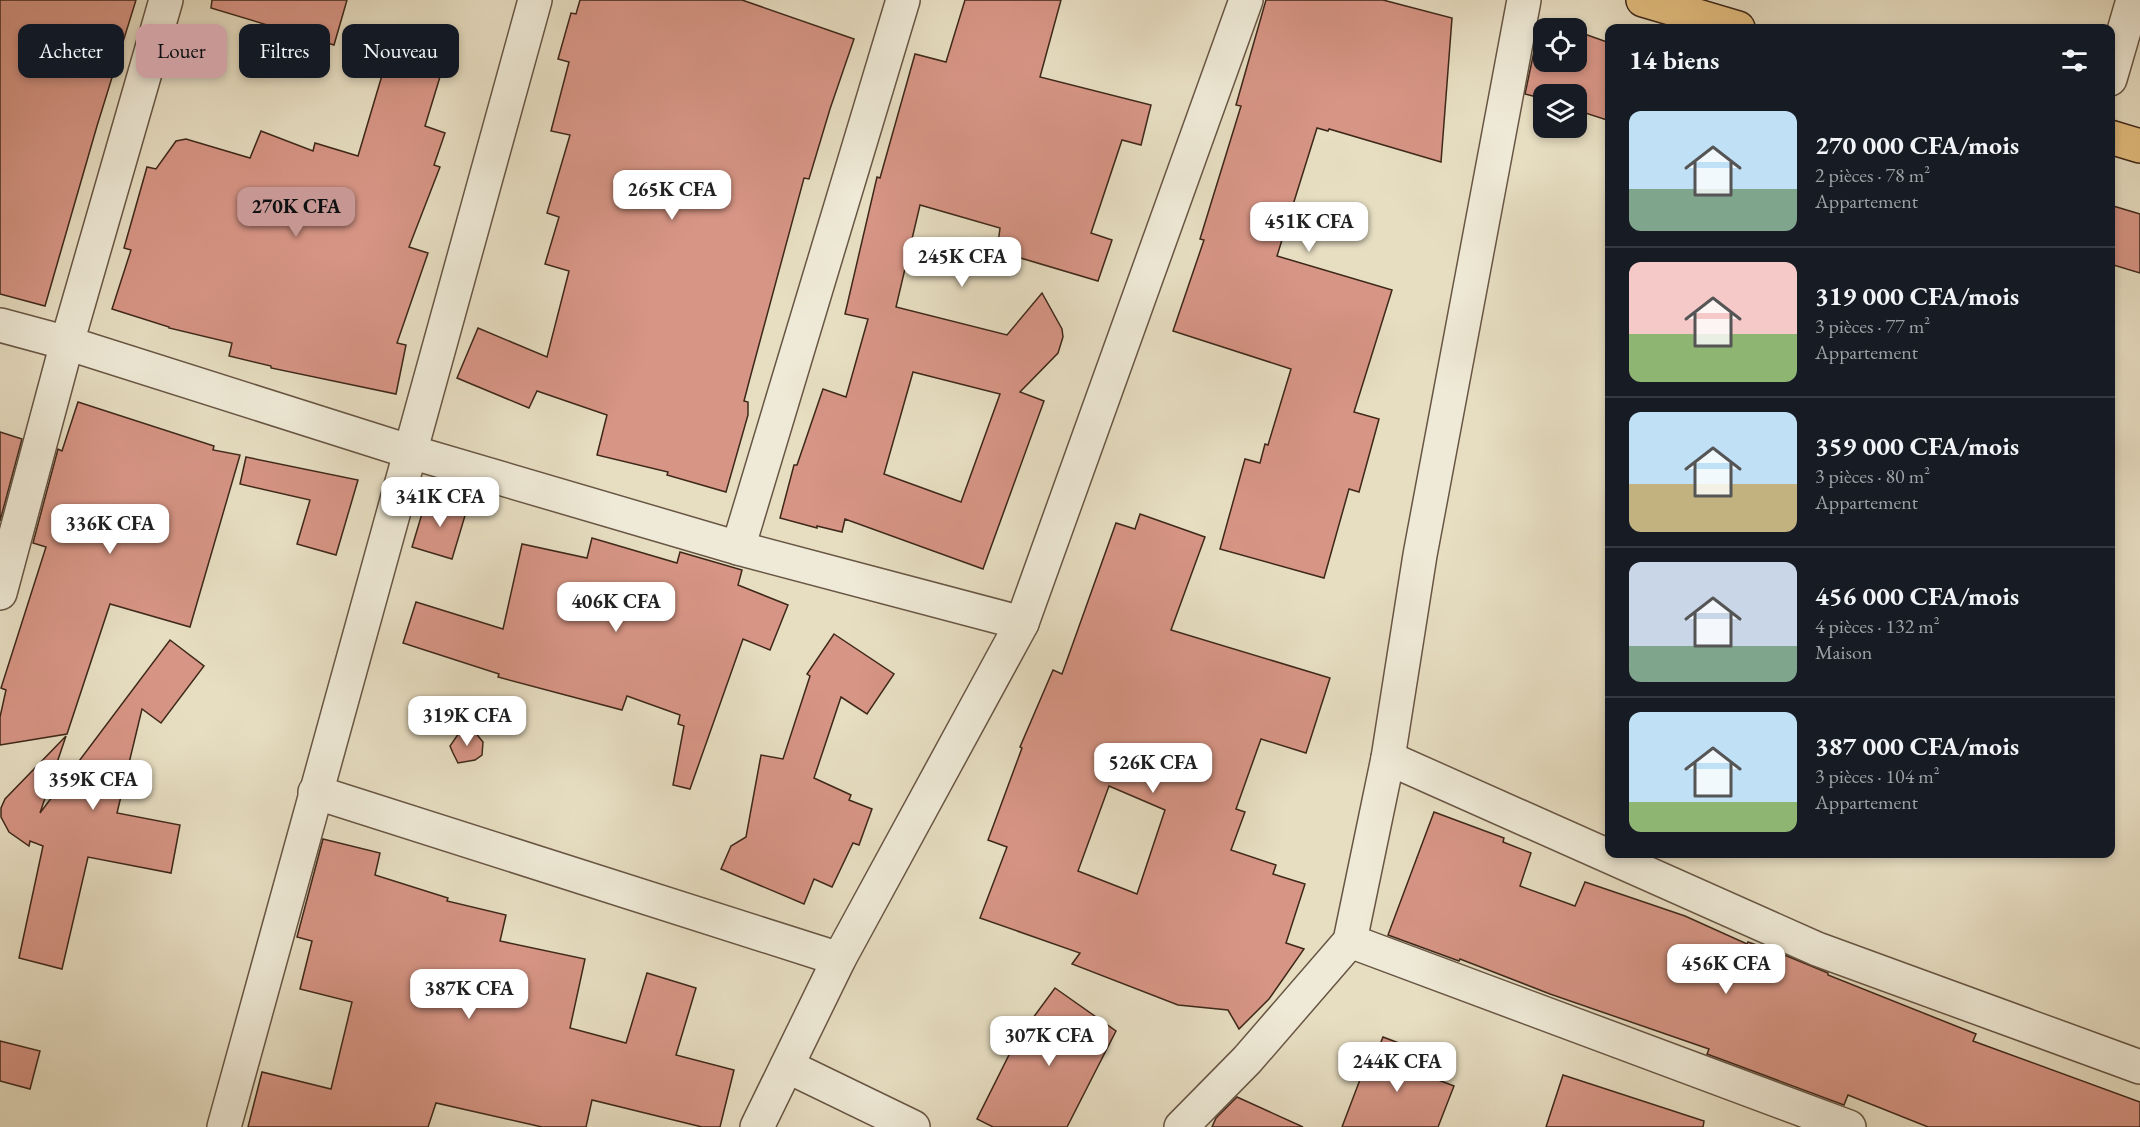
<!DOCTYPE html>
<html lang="fr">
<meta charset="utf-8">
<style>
:root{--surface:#171b24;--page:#242831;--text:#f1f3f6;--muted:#9ea1a6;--line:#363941;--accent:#c59692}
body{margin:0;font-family:"EB Garamond",serif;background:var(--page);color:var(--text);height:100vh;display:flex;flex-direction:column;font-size:22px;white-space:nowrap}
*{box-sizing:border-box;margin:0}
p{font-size:20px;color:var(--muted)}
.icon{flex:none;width:33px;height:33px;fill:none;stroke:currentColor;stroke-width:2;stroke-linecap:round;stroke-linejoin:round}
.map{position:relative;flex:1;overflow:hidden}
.drawer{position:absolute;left:1605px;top:24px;width:510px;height:834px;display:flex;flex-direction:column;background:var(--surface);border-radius:12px;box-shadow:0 3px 9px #0003}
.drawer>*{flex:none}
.hud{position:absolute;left:18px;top:24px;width:570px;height:54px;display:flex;gap:12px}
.tools{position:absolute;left:1533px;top:18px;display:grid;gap:12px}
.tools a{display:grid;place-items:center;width:54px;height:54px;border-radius:12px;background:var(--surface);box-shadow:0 3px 9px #0003;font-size:30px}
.price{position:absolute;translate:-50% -51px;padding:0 14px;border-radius:12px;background:#fff;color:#222;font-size:20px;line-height:39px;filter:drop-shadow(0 2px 3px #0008)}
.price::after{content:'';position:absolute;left:50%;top:36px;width:18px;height:14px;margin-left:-9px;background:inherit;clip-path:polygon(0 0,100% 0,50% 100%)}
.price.on{background:var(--accent);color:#111}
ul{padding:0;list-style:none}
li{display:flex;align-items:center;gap:18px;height:150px;padding:0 24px}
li+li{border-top:2px solid var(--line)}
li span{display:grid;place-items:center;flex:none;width:168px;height:120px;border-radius:12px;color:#555}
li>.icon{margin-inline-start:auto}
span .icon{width:72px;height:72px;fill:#fffc;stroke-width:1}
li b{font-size:26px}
h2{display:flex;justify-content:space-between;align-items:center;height:72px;padding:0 24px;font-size:26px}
.tag{padding:0 21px;border-radius:12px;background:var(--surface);box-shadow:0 3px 9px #0003;font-size:21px;line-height:54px}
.tag.on{background:var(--accent);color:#111}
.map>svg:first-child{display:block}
.building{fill:#d79585;stroke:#3e281a;stroke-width:1.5;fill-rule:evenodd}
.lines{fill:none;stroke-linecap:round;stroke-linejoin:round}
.minor-casing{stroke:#685644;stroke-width:36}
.trunk-casing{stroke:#3e281a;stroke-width:36}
.minor{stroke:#efead7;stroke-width:33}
.trunk{stroke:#e4bf81;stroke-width:33}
</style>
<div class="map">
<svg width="2140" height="1127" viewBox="0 0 2140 1127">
<rect width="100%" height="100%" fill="#e7dec2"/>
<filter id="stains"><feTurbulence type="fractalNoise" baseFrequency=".00333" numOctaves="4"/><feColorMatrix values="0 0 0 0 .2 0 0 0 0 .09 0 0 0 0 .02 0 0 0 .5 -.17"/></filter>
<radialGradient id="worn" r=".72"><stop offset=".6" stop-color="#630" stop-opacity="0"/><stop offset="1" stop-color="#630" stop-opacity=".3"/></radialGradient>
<g class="building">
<path d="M 0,0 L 136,0 L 97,126 L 45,306 L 0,294 Z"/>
<path d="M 212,0 L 347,0 L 334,45 L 211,8 Z"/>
<path d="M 580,0 L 742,0 L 854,39 L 830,109 L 809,179 L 804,178 L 750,378 L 744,401 L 748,402 L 748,415 L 726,492 L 667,475 L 668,472 L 597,455 L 607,415 L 537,391 L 529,408 L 457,378 L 478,328 L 547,357 L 569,271 L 545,264 L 559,217 L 547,213 L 570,135 L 551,131 L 569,62 L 558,59 L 571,13 L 576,14 Z"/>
<path d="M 965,0 L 1061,0 L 1040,77 L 1151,105 L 1141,145 L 1122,140 L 1091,233 L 1112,240 L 1098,281 L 997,251 L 1000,228 L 920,205 L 896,307 L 1007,335 L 1042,293 L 1062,329 L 1063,337 L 1058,353 L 1020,392 L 1044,401 L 983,569 L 845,519 L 842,532 L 817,526 L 817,528 L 780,518 L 794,465 L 797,465 L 823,389 L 846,397 L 868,319 L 845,314 L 877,177 L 880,178 L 915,54 L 946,62 ZM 913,372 L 1000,394 L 961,502 L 884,474 Z"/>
<path d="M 1266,0 L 1383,0 L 1452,18 L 1441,162 L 1329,129 L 1328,131 L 1317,128 L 1277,256 L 1392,290 L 1354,412 L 1379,419 L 1359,492 L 1349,489 L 1324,578 L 1220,549 L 1245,459 L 1260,463 L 1265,444 L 1268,445 L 1291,369 L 1173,331 L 1204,240 L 1200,239 L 1241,106 L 1236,105 Z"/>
<path d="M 427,25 L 433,25 L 443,31 L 448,42 L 443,67 L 425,126 L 445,133 L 434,165 L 440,167 L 409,247 L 428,253 L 397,343 L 406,345 L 396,394 L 271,368 L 271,366 L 229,356 L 232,343 L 169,328 L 169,327 L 112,309 L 131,250 L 124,248 L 147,167 L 156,169 L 176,141 L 186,139 L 250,158 L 261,131 L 313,151 L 315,143 L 358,156 L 386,62 L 403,67 L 412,34 L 416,30 Z"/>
<path d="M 1576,31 L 1610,43 L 1610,121 L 1576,110 L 1576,94 L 1544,94 L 1544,99 L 1525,94 L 1536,42 L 1544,45 L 1544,62 L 1576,62 Z"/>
<path d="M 2110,205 L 2140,214 L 2140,273 L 2110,264 Z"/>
<path d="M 78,402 L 214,446 L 213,450 L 240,455 L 190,627 L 110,604 L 67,734 L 0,745 L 0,717 L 6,690 L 1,688 L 46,547 L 33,543 L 58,449 L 62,451 Z"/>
<path d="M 0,432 L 22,439 L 0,521 Z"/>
<path d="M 246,457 L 358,480 L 336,555 L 297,544 L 310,500 L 240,484 Z"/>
<path d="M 427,497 L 467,509 L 452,559 L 412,547 Z"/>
<path d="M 1140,514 L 1205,537 L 1171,630 L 1330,678 L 1306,753 L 1261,739 L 1236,809 L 1245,812 L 1231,850 L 1276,865 L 1273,874 L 1305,884 L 1286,943 L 1304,949 L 1269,999 L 1239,1029 L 1228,1010 L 1178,1005 L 1072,964 L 1080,953 L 980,918 L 1007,847 L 988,840 L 1022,748 L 1020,747 L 1053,670 L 1062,674 L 1116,523 L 1135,529 ZM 1109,786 L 1165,810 L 1137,894 L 1078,871 Z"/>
<path d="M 592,538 L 677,563 L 680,552 L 742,570 L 738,585 L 788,605 L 770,650 L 743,639 L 690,789 L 673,785 L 684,726 L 678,724 L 680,715 L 627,696 L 622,710 L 498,677 L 499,674 L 403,643 L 416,602 L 503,629 L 522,544 L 587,558 Z"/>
<path d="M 834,634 L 894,674 L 867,714 L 841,697 L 814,778 L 851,795 L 849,800 L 872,809 L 859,845 L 853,843 L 832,887 L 814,879 L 804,904 L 721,869 L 731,846 L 746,837 L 761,755 L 783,759 L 810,676 L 807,674 Z"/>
<path d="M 170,640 L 204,666 L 161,723 L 142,709 L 117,813 L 180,825 L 171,873 L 88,857 L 62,969 L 19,958 L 43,846 L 30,841 L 29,846 L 9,832 L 1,817 L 1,808 L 5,799 L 66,736 L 40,813 Z"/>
<path d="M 461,730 L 474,731 L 483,742 L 482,755 L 475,760 L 458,763 L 453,753 L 450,746 Z"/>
<path d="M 1434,812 L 1504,838 L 1503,842 L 1531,853 L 1520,886 L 1575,906 L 1585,882 L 1685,916 L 1747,944 L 1748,942 L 1782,954 L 1828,973 L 1828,975 L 1976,1034 L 1973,1041 L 2140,1102 L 2140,1127 L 1928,1127 L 1848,1095 L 1844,1105 L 1707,1054 L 1709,1049 L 1550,994 L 1460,959 L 1459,961 L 1388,935 Z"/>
<path d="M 323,839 L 380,853 L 375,875 L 448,898 L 447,901 L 506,915 L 500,941 L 585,959 L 570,1028 L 626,1043 L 647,973 L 696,988 L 676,1055 L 734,1070 L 720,1127 L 702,1127 L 592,1100 L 586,1127 L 542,1127 L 436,1103 L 428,1127 L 248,1127 L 262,1072 L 331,1089 L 352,1002 L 300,989 L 312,941 L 297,937 Z"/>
<path d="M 1055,988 L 1116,1031 L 1067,1127 L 993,1127 L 977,1119 L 1016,1041 Z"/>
<path d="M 1383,1037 L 1412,1048 L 1405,1067 L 1454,1086 L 1438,1127 L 1342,1127 L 1369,1056 L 1375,1057 Z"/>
<path d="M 0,1041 L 40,1051 L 30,1089 L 0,1081 Z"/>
<path d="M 1563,1075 L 1704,1121 L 1703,1127 L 1546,1127 Z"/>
<path d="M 1237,1097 L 1303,1127 L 1212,1127 L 1216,1118 Z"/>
</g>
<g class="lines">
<defs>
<g id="minor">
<path d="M 2110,79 L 2133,0"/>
<path d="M 0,325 L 67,343 L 411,452 L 738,548 L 1022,623"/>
<path d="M 738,548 L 903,0"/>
<path d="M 0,593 L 67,343 L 166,0"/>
<path d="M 1388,758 L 1817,949 L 2140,1067"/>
<path d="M 315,792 L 839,959"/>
<path d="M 1350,941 L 1849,1127"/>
<path d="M 787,1066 L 913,1127"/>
<path d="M 224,1127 L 535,0"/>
<path d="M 757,1127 L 839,959 L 1022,623 L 1246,0"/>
<path d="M 1181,1127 L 1247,1060 L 1350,941 L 1388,758 L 1420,555 L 1524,0"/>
</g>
<g id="trunk">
<path d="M 1643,0 L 1738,28"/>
<path d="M 2110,137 L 2140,146"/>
</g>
</defs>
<use href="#minor" class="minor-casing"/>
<use href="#trunk" class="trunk-casing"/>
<use href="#minor" class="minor"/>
<use href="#trunk" class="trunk"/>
</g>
<rect width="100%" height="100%" filter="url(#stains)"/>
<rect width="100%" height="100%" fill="url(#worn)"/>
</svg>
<div class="tools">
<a><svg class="icon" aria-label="locate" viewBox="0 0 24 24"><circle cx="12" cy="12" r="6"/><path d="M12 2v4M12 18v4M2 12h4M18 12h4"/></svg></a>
<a><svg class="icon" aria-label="layers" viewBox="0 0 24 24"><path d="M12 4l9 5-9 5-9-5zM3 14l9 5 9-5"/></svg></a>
</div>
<b class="price" style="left:672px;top:221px">265K CFA</b>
<b class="price on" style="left:296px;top:238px">270K CFA</b>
<b class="price" style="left:1309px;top:253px">451K CFA</b>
<b class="price" style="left:962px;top:288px">245K CFA</b>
<b class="price" style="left:440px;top:528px">341K CFA</b>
<b class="price" style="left:110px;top:555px">336K CFA</b>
<b class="price" style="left:616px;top:633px">406K CFA</b>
<b class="price" style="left:467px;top:747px">319K CFA</b>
<b class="price" style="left:1153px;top:794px">526K CFA</b>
<b class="price" style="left:93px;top:811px">359K CFA</b>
<b class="price" style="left:1726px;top:995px">456K CFA</b>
<b class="price" style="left:469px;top:1020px">387K CFA</b>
<b class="price" style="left:1049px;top:1067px">307K CFA</b>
<b class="price" style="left:1397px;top:1093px">244K CFA</b>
<div class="hud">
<a class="tag">Acheter</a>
<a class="tag on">Louer</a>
<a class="tag">Filtres</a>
<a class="tag">Nouveau</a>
</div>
<section class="drawer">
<h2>14 biens<svg class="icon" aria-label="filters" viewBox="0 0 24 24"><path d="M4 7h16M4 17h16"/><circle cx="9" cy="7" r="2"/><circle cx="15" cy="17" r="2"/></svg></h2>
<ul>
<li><span style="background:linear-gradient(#bfe0f5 65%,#7fa58c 0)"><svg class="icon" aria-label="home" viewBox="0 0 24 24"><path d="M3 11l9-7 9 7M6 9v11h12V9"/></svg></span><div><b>270 000 CFA/mois</b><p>2 pièces · 78 m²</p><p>Appartement</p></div></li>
<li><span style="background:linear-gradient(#f6c9c9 60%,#8fb573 0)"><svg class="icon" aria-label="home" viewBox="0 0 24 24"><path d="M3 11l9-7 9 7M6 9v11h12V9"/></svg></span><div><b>319 000 CFA/mois</b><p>3 pièces · 77 m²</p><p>Appartement</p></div></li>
<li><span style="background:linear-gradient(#bfe0f5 60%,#c2b280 0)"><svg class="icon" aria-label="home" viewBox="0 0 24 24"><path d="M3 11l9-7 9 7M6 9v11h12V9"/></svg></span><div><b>359 000 CFA/mois</b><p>3 pièces · 80 m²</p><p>Appartement</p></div></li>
<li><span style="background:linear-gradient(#c9d6e8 70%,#7fa58c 0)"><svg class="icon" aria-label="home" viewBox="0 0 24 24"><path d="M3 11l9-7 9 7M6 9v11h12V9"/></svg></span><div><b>456 000 CFA/mois</b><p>4 pièces · 132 m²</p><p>Maison</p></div></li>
<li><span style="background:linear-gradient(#bfe0f5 75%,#8fb573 0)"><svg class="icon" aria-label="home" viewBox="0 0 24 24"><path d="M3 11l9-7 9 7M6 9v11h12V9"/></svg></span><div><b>387 000 CFA/mois</b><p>3 pièces · 104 m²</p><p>Appartement</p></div></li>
</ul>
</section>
</div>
